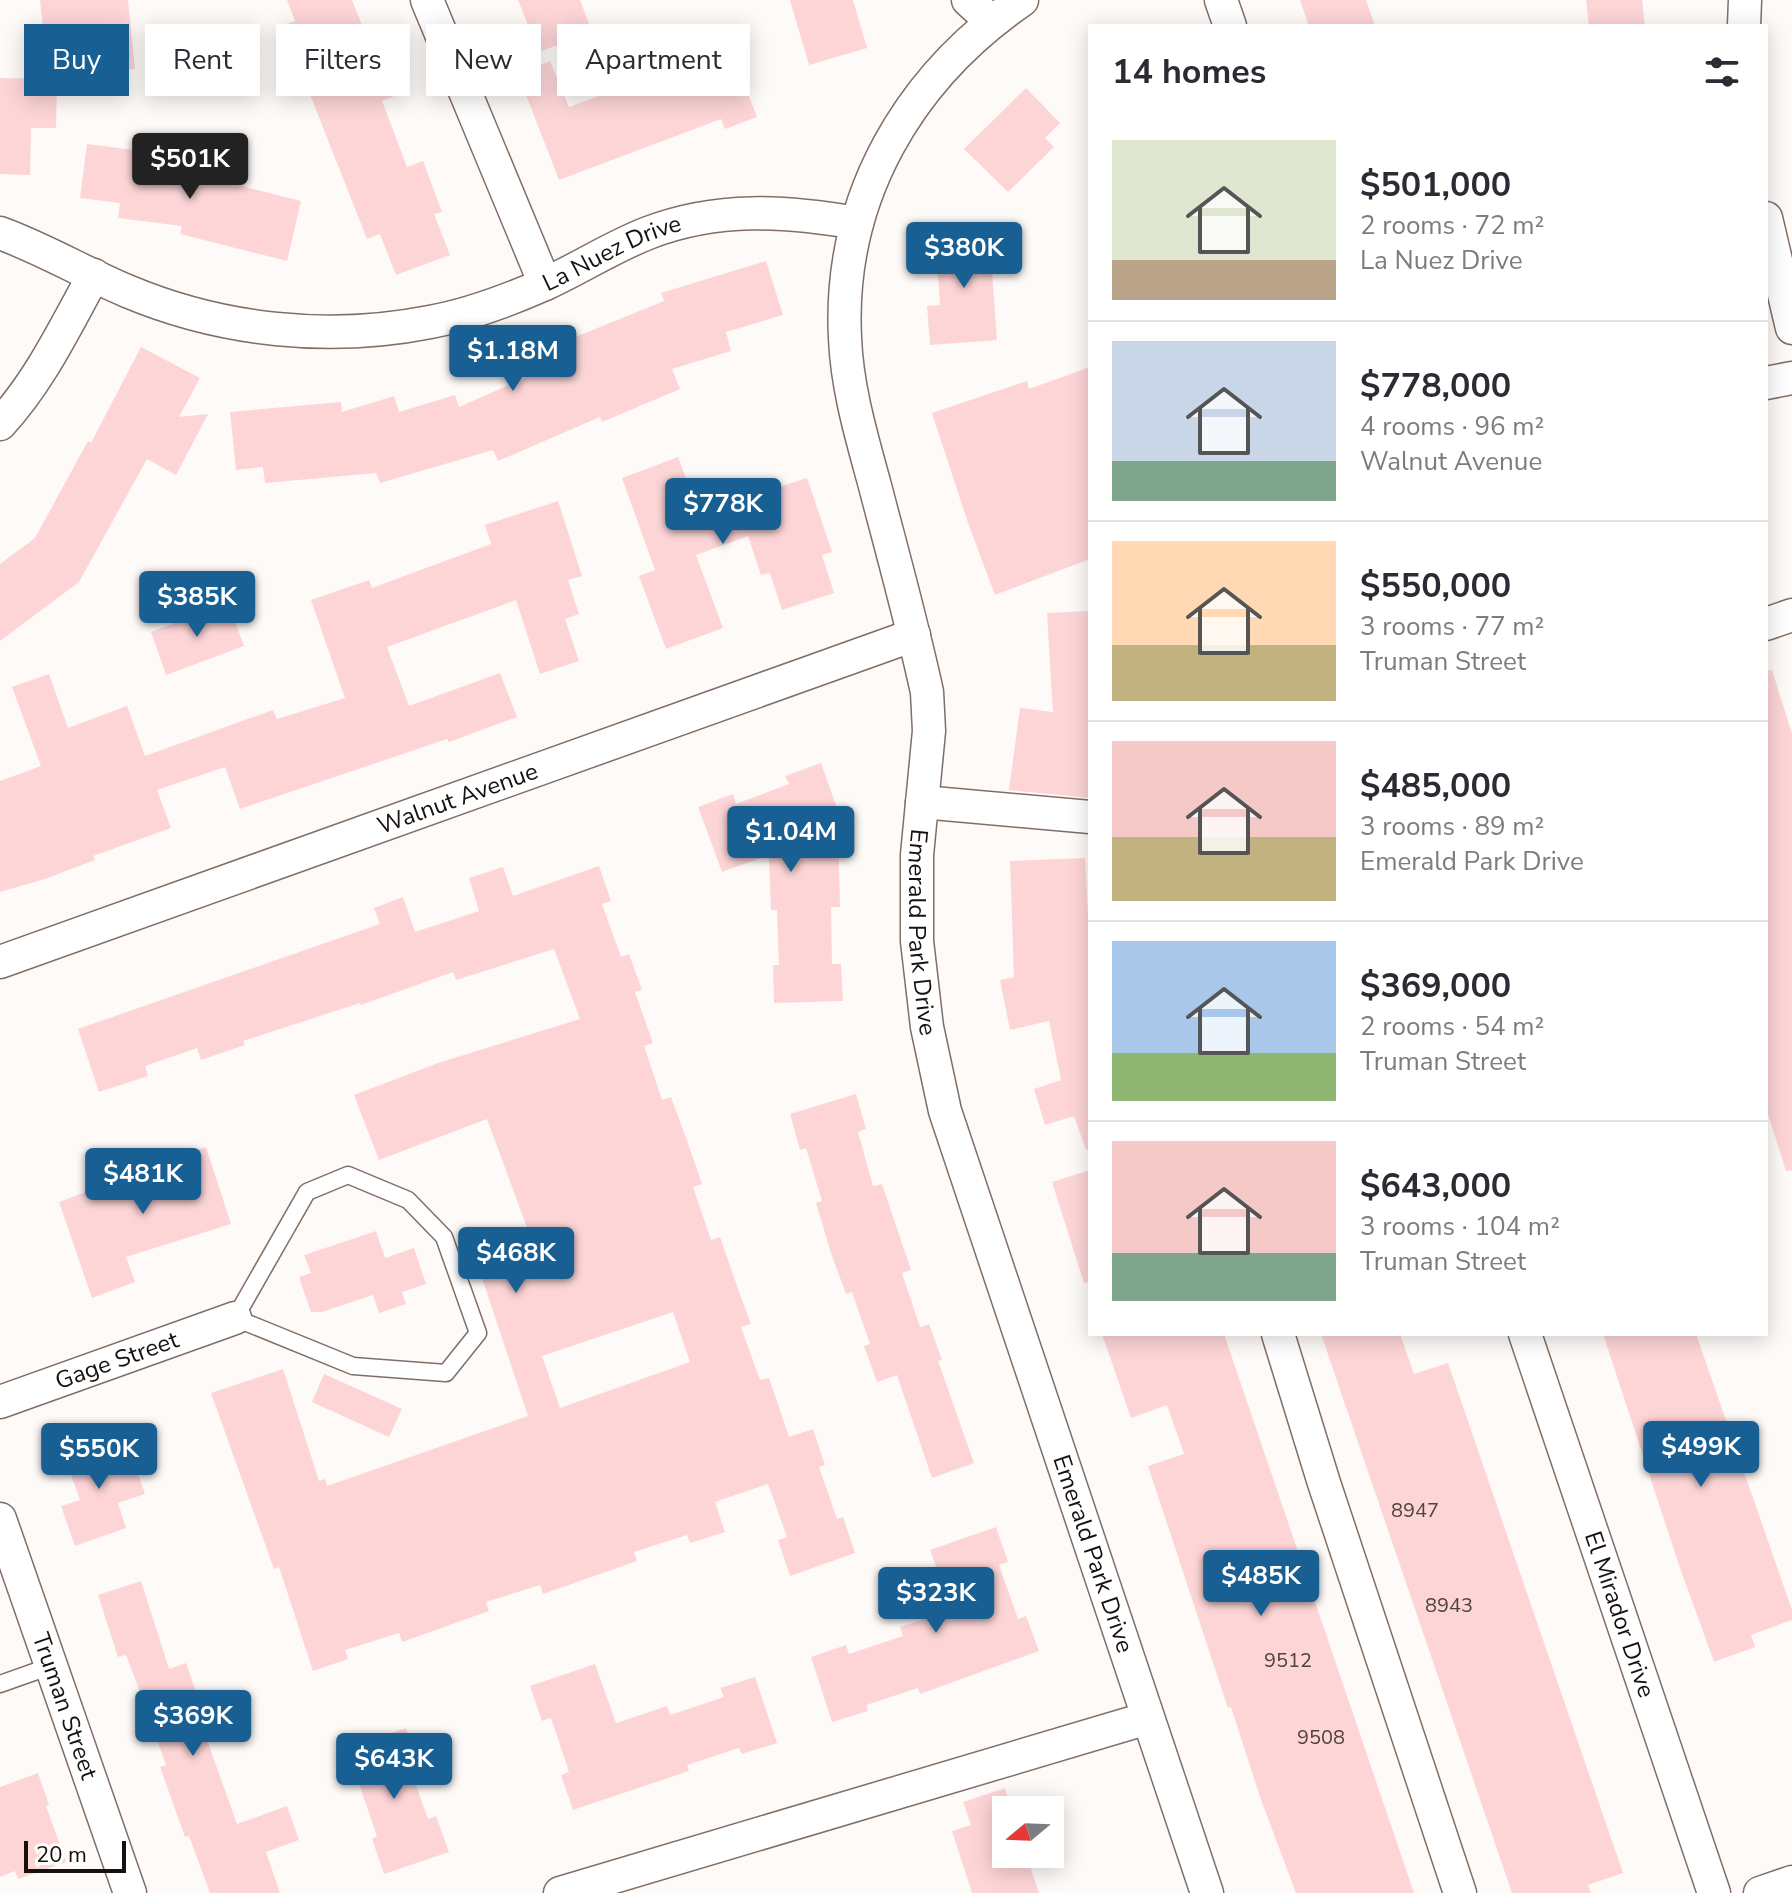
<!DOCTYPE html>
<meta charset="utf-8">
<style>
:root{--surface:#fff;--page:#f7f7f7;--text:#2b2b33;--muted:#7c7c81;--line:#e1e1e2;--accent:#185f93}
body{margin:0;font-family:"Nunito Sans",sans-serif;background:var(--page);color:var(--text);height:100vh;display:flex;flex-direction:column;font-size:30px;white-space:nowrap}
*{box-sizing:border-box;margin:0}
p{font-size:26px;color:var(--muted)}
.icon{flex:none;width:44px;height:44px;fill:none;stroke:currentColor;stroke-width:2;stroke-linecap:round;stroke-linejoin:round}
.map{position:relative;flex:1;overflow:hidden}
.panel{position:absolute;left:1088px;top:24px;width:680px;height:1312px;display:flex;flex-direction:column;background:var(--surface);border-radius:0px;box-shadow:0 4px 20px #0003}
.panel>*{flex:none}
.top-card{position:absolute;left:24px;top:24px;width:760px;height:72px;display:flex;gap:16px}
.needle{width:52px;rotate:251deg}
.tools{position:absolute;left:992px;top:1796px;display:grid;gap:16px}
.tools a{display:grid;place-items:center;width:72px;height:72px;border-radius:0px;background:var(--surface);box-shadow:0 4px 20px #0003;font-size:40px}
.scale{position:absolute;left:24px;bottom:20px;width:102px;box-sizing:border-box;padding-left:8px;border:4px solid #17110e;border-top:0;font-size:22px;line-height:28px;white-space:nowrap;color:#17110e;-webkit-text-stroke:6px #fff;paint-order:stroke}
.price{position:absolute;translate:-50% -68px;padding:0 18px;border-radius:8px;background:var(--accent);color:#fff;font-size:26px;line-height:52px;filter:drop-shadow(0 2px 4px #0008)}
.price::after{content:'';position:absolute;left:50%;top:48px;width:24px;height:18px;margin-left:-12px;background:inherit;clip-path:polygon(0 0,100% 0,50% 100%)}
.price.current{background:#222;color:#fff}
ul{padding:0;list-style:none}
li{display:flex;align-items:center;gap:24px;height:200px;padding:0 24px}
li+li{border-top:2px solid var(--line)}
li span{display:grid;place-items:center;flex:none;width:224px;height:160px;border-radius:0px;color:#555}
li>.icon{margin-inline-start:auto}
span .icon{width:96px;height:96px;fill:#fffc;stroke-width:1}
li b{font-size:34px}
h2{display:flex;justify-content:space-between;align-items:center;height:96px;padding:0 24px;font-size:34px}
.tag{padding:0 28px;border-radius:0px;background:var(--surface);box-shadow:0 4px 20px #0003;font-size:28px;line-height:72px}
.tag.current{background:var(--accent);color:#fff}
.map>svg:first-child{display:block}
.building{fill:#fdd5d7;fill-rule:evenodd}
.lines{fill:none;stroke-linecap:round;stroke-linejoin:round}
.service-casing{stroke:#7f6f67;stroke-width:19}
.minor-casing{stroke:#7f6f67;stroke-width:35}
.service{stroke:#fff;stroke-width:16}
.minor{stroke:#fff;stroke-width:32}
.labels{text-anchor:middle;stroke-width:8;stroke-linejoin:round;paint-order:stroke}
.number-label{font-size:20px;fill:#504240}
.street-label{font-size:24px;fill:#17110e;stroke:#fff}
</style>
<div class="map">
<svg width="1792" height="1893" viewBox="0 0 1792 1893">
<rect width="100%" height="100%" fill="#fefaf8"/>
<g class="building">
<path d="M 40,0 L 128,0 L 135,69 L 48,77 Z"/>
<path d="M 287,0 L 352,0 L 377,63 L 381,62 L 394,96 L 382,101 L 407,167 L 423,161 L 442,212 L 434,214 L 450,255 L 396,275 L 380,234 L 367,239 L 283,26 L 295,21 Z"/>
<path d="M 518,0 L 580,0 L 592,32 L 539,52 Z"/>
<path d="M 790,0 L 853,0 L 867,48 L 809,65 Z"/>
<path d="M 1300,0 L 1366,0 L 1375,26 L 1309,26 Z"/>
<path d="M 1586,0 L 1642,0 L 1645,26 L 1589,26 Z"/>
<path d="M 700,58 L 707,74 L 736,63 L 757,117 L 725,129 L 721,119 L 559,180 L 518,74 L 550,61 L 569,107 Z"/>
<path d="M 0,78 L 57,79 L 56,128 L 31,128 L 30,175 L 0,174 Z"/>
<path d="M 1026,88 L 1060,123 L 1045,138 L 1054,147 L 1008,192 L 964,149 Z"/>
<path d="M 87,144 L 182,156 L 180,171 L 301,201 L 287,261 L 180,234 L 182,226 L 118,218 L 120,203 L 80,198 Z"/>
<path d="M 989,230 L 997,340 L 930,345 L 927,306 L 940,305 L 935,234 Z"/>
<path d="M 766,261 L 783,315 L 726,332 L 731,351 L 672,369 L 680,389 L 602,422 L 600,417 L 498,461 L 493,450 L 380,483 L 376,473 L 265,483 L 263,467 L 236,470 L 230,412 L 341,402 L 342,412 L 394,396 L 399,412 L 455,395 L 459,407 L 527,377 L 521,364 L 569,343 L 568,340 L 664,301 L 661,293 Z"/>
<path d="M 141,347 L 200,378 L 179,417 L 208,414 L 176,475 L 147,459 L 79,582 L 0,641 L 0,564 L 35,538 L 88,441 L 91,443 Z"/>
<path d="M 1090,367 L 1090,559 L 995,595 L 968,523 L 932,413 L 1027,381 L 1029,389 Z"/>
<path d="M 678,457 L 699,513 L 807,478 L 832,552 L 822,555 L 834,593 L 782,610 L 770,573 L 761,575 L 748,536 L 696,555 L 723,628 L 666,649 L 639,576 L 655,570 L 622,478 Z"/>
<path d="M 558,501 L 582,576 L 568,580 L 579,614 L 565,619 L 579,661 L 540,674 L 516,600 L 387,647 L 409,706 L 500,673 L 517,717 L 449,742 L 447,739 L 240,809 L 225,767 L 157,790 L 171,828 L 93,856 L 95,860 L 45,879 L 0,892 L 0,781 L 41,766 L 12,687 L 49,674 L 68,728 L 127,706 L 145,756 L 273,710 L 277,719 L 345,698 L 311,600 L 369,580 L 372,588 L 491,544 L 485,525 Z"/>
<path d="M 228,603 L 244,646 L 166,675 L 151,632 Z"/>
<path d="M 1090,611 L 1090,798 L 1009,790 L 1020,708 L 1053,712 L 1047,613 Z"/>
<path d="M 1772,670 L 1792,734 L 1792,1170 L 1786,1171 L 1766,1108 L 1766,671 Z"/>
<path d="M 821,763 L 844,828 L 838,830 L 840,907 L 831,907 L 832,964 L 841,964 L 843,1001 L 774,1003 L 773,965 L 779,965 L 777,910 L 771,910 L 769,855 L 722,872 L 698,807 L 733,794 L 736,804 L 789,784 L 785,776 Z"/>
<path d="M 1085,858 L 1090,955 L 1090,1150 L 1086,1150 L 1074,1116 L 1045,1125 L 1034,1089 L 1061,1080 L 1049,1021 L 1010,1030 L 1000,980 L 1014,977 L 1010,861 Z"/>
<path d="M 599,866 L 611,901 L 602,904 L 621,957 L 629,954 L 642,990 L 635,992 L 653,1043 L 644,1046 L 662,1100 L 671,1097 L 690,1149 L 702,1184 L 693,1187 L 711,1240 L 720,1237 L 738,1289 L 751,1324 L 741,1327 L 760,1380 L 769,1378 L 789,1437 L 813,1429 L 825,1465 L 819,1467 L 837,1519 L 843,1517 L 855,1553 L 790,1576 L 778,1540 L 787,1537 L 768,1484 L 715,1502 L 725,1532 L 690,1543 L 687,1535 L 634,1552 L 637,1561 L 543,1594 L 540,1585 L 486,1602 L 489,1611 L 402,1642 L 399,1633 L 345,1650 L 348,1659 L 313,1671 L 279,1567 L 274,1569 L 211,1393 L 283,1369 L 319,1481 L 325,1479 L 327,1486 L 528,1416 L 480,1272 L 536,1252 L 487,1119 L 379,1160 L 354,1095 L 438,1063 L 580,1019 L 554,949 L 456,980 L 453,972 L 361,1005 L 360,1003 L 243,1041 L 245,1045 L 201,1060 L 197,1048 L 145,1066 L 148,1076 L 99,1092 L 78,1029 L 380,924 L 374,908 L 403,897 L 415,932 L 479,911 L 469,878 L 503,867 L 513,896 ZM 673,1312 L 690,1362 L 560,1408 L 542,1356 Z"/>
<path d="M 856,1094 L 866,1129 L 858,1132 L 873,1186 L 882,1184 L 911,1270 L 902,1273 L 920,1327 L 929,1324 L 942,1360 L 938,1361 L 974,1463 L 932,1478 L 897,1375 L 877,1382 L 864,1346 L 870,1344 L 852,1292 L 846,1294 L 831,1253 L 816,1203 L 822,1201 L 806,1148 L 800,1150 L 790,1114 Z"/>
<path d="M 206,1147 L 231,1224 L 126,1257 L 135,1282 L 92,1298 L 59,1202 L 134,1174 L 133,1170 Z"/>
<path d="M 1090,1170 L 1090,1282 L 1084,1283 L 1052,1182 Z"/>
<path d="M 376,1231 L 385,1258 L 414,1248 L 426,1284 L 402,1292 L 406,1304 L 379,1313 L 373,1295 L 322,1312 L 311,1312 L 299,1277 L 311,1273 L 304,1255 Z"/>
<path d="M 1102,1334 L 1224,1334 L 1414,1893 L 1296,1893 L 1260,1797 L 1231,1707 L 1228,1708 L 1148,1466 L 1184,1454 L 1167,1405 L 1131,1418 Z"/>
<path d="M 1321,1334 L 1400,1334 L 1414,1374 L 1448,1363 L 1623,1873 L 1588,1885 L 1591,1893 L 1512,1893 Z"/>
<path d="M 1603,1334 L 1696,1334 L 1792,1610 L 1792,1620 L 1751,1635 L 1755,1647 L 1714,1662 L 1679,1565 Z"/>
<path d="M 324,1374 L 402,1409 L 389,1437 L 312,1402 Z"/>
<path d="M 98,1440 L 104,1456 L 129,1448 L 145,1494 L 118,1503 L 126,1528 L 75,1546 L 61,1506 L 80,1500 L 63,1452 Z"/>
<path d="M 996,1527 L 1008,1562 L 999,1565 L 1018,1619 L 1026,1616 L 1039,1651 L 920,1694 L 918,1688 L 866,1705 L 868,1711 L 832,1722 L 811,1657 L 846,1645 L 849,1654 L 903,1636 L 900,1627 L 952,1610 L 930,1550 Z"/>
<path d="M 141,1581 L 169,1669 L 186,1663 L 207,1724 L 202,1726 L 237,1824 L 287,1806 L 299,1840 L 266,1852 L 280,1893 L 210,1893 L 189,1836 L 185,1837 L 160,1767 L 166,1765 L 143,1700 L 126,1655 L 118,1657 L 98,1595 Z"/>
<path d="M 595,1664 L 616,1723 L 667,1706 L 670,1715 L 724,1697 L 720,1688 L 755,1677 L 777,1743 L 742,1754 L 739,1748 L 687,1765 L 689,1771 L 573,1810 L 561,1775 L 569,1772 L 551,1718 L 542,1721 L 530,1686 Z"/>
<path d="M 406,1728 L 419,1763 L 409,1766 L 428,1819 L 436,1816 L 449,1852 L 384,1874 L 372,1839 L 377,1836 L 359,1784 L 354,1786 L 341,1750 Z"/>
<path d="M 38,1773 L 49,1805 L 46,1806 L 66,1862 L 18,1879 L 15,1871 L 0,1877 L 0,1787 Z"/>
<path d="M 1005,1788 L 1012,1810 L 1006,1810 L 1006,1854 L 1026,1854 L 1039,1893 L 972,1893 L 952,1831 L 971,1825 L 963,1802 Z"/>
</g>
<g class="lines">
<defs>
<g id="service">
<path d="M 348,1175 L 408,1200 L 444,1237 L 478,1333 L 446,1373 L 353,1366 L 235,1318 L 307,1192 Z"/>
<path d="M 0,1684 L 51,1666"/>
</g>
<g id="minor">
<path d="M 427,0 L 545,284"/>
<path d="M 968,0 L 991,21"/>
<path id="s1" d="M 1022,0 C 909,78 838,197 845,338 C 847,389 862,438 875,486 C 893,555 912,623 927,692 L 929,731 L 917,855 L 917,941 L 927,1027 L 945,1111 L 1207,1893"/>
<path d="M 1221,0 L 1230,26"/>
<path d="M 1744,26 L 1745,0"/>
<path d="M 1766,218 L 1792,328"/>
<path id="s2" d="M 0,233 C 44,249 84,273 127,291 C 222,331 329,342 430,322 C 469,315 509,300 545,284 C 580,268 612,247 648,233 C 718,206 785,211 857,223"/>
<path d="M 1766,383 L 1792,378"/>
<path d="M 0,424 C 40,381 65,327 94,275"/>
<path d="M 1766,624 L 1792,615"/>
<path d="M 922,802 L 1090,817"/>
<path id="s3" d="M 0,962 L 914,635"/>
<path d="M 1278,1334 L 1324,1483 L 1460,1893"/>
<path id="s4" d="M 1525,1334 L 1714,1893"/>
<path id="s5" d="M 0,1402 L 235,1318"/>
<path id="s6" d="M 0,1519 L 130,1893"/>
<path d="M 560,1893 L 1148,1718"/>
<path d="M 1760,1893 L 1792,1882"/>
</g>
</defs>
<use href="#service" class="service-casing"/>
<use href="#minor" class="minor-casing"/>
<use href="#service" class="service"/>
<use href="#minor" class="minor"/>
</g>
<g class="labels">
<g class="number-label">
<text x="1415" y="1517">8947</text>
<text x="1449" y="1612">8943</text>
<text x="1288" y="1667">9512</text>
<text x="1321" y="1744">9508</text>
</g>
<g class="street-label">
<text dy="8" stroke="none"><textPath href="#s2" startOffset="644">La Nuez Drive</textPath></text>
<text dy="8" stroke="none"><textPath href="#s3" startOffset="486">Walnut Avenue</textPath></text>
<text dy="8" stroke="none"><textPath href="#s1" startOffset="1004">Emerald Park Drive</textPath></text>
<text dy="8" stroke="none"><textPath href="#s5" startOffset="124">Gage Street</textPath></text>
<text dy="8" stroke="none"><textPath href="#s1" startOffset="1652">Emerald Park Drive</textPath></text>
<text dy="8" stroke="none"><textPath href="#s4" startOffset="296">El Mirador Drive</textPath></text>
<text dy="8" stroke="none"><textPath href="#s6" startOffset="198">Truman Street</textPath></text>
</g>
</g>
</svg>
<div class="tools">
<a><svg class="needle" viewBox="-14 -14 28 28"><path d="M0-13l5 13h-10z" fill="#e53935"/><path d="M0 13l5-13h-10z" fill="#7c7c81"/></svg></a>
</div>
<div class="scale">20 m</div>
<b class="price current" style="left:190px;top:201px">$501K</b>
<b class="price" style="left:964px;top:290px">$380K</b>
<b class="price" style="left:513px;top:393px">$1.18M</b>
<b class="price" style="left:723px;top:546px">$778K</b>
<b class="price" style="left:197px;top:639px">$385K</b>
<b class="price" style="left:791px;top:874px">$1.04M</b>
<b class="price" style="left:143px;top:1216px">$481K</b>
<b class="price" style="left:516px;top:1295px">$468K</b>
<b class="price" style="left:1701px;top:1489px">$499K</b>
<b class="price" style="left:99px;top:1491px">$550K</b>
<b class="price" style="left:1261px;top:1618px">$485K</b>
<b class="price" style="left:936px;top:1635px">$323K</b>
<b class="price" style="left:193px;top:1758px">$369K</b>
<b class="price" style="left:394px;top:1801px">$643K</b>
<div class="top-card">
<a class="tag current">Buy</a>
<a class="tag">Rent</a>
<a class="tag">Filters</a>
<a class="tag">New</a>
<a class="tag">Apartment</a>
</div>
<section class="panel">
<h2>14 homes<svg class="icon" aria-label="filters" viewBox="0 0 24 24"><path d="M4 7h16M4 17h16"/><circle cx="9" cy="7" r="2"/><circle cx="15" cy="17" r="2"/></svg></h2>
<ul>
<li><span style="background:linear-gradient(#dfe7d0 75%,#b9a48a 0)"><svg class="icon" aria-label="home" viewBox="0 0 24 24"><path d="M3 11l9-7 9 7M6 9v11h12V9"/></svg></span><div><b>$501,000</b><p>2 rooms · 72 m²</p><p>La Nuez Drive</p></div></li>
<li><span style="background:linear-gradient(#c9d6e8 75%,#7fa58c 0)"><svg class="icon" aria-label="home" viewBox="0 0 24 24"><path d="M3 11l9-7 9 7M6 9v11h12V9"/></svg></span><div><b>$778,000</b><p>4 rooms · 96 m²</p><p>Walnut Avenue</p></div></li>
<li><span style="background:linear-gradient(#ffd9b3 65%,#c2b280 0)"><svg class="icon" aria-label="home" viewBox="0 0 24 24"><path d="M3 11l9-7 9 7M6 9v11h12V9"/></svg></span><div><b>$550,000</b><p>3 rooms · 77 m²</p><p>Truman Street</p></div></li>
<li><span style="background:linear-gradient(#f6c9c9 60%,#c2b280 0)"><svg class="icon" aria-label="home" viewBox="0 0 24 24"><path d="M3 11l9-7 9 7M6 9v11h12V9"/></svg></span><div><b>$485,000</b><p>3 rooms · 89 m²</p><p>Emerald Park Drive</p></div></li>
<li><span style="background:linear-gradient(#a9c7e8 70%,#8fb573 0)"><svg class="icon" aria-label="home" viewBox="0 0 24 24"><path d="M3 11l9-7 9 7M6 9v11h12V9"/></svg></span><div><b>$369,000</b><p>2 rooms · 54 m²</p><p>Truman Street</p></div></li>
<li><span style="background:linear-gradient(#f6c9c9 70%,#7fa58c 0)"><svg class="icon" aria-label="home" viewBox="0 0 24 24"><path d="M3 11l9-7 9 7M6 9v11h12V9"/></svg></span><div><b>$643,000</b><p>3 rooms · 104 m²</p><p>Truman Street</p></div></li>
</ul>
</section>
</div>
